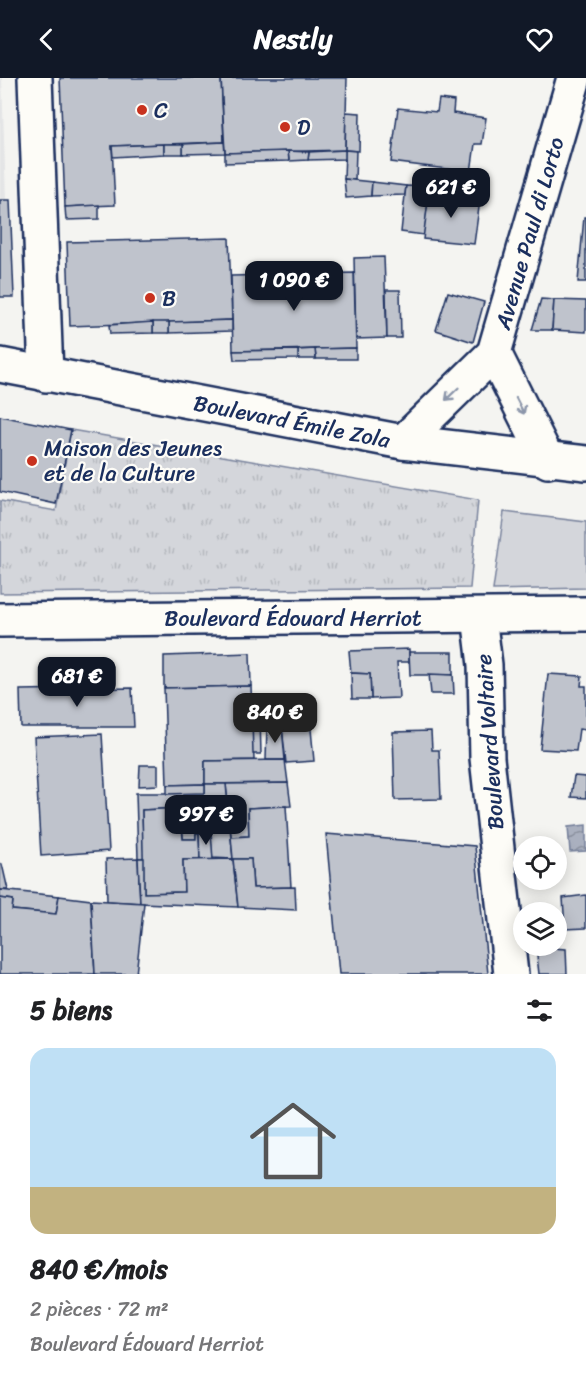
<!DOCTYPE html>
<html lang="fr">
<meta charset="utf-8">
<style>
:root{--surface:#fff;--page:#f6f6f6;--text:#202124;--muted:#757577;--accent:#111827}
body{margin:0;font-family:Sriracha,sans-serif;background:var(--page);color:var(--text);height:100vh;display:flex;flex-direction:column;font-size:22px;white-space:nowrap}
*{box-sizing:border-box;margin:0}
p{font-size:20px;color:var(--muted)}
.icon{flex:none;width:33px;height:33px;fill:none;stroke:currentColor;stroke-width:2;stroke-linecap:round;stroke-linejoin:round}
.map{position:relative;height:896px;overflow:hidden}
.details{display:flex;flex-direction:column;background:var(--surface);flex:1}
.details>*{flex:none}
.controls{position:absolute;left:513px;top:758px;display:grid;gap:12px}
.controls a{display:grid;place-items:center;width:54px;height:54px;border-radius:50%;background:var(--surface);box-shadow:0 3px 15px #0003;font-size:30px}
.price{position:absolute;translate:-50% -51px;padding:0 14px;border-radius:12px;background:var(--accent);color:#fff;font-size:20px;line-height:39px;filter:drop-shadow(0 2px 3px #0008)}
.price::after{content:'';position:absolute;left:50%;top:36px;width:18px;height:14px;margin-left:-9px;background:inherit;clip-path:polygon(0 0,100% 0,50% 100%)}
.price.selected{background:#222;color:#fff}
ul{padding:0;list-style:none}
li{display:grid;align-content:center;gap:12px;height:318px;padding:0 30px}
li span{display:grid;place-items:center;height:186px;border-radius:18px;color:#555}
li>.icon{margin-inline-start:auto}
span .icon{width:108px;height:108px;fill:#fffc;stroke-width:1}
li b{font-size:26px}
h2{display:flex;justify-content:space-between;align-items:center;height:72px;padding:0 30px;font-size:26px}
header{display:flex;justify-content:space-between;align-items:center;height:78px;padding:0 30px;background:var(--accent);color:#fff;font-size:27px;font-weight:700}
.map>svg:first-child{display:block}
.built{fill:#e4e5e6}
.green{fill:#d4d6db;stroke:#78829c;stroke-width:1.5}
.park{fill:url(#park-tufts);stroke:#78829c;stroke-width:1.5}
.water{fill:url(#water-waves);stroke:#717c98;stroke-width:1.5}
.building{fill:#bfc3cc;stroke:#1b2f5e;stroke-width:1.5}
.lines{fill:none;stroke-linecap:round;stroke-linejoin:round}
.street-casing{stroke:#1b2f5e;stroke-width:38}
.secondary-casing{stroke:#1b2f5e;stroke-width:38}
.street{stroke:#fdfcf7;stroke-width:33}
.secondary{stroke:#fdfcf7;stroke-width:33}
.oneway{stroke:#8c96aa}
.poi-dot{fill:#c8321e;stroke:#fdfcf7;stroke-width:2}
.labels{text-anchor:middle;stroke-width:4.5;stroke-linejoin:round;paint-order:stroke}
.poi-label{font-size:22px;fill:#1b2f5e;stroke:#fdfcf7;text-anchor:start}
.street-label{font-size:22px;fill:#1b2f5e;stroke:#fdfcf7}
</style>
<header><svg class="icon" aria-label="back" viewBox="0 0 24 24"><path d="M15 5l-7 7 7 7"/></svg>Nestly<svg class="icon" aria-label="heart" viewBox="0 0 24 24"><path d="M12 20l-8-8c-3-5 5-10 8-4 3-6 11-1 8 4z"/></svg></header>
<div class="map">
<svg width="586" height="896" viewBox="0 0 586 896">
<defs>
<pattern id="park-tufts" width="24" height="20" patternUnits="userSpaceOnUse" patternTransform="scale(1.5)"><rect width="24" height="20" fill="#d4d6db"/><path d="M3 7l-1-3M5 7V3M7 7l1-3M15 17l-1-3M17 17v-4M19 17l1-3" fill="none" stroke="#b5b8be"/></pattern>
<pattern id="water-waves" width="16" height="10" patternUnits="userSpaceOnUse" patternTransform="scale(1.5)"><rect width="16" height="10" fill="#aab0bf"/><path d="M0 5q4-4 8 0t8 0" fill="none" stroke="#8a909e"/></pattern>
</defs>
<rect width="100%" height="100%" fill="#f4f4f1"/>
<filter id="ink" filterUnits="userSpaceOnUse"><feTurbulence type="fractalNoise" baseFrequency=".0167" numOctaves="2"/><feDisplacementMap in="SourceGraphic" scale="12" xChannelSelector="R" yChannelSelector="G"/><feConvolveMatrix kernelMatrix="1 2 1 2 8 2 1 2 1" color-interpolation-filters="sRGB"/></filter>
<g filter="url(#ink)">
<path class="built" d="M 0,0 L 2,0 L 6,122 L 10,122 L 14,219 L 0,219 Z"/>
<path class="green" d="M 504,434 L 586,444 L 586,510 L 493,512 Z"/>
<path class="park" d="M 71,352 L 478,422 L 470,510 L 0,515 L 0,423 L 56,433 Z"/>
<path class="water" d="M 586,747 L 586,773 L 570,774 L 568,749 Z"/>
<g class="building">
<path d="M 60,0 L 221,0 L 224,64 L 112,68 L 115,127 L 65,129 Z"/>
<path d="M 221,0 L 347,0 L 345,72 L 225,75 Z"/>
<path d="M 439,21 L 454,23 L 453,35 L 486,40 L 482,66 L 475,66 L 471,94 L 391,84 L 398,30 L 437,34 Z"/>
<path d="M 346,34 L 360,35 L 359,73 L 345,72 Z"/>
<path d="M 224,64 L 225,75 L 183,76 L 183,66 Z"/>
<path d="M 164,66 L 164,76 L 113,79 L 112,68 Z"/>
<rect x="164" y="66" width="19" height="10"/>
<path d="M 345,72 L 356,73 L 355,102 L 344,101 Z"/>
<path d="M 345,72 L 345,81 L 308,82 L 309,74 Z"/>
<path d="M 288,73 L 309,74 L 308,82 L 289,83 Z"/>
<path d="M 288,73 L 289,83 L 225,85 L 225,75 Z"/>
<path d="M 344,101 L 372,104 L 371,118 L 346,120 Z"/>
<path d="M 372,104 L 406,108 L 405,117 L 371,118 Z"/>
<path d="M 406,108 L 430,109 L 424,157 L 401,154 Z"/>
<path d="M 429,116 L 480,122 L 474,166 L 423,161 Z"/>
<path d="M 0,122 L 10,122 L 14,219 L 0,219 Z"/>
<path d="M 99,127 L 99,141 L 66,142 L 65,129 Z"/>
<path d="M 584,139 L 586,139 L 586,204 L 578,204 Z"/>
<path d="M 229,160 L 232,242 L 70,248 L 67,164 Z"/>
<path d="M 384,179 L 387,260 L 356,261 L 354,180 Z"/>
<path d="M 354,195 L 356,270 L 233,273 L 231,198 Z"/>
<path d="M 386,212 L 400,212 L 401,260 L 387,260 Z"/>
<path d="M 448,214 L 484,224 L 473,264 L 436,252 Z"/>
<path d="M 541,221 L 554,222 L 552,252 L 532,252 Z"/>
<path d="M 554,222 L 586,223 L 586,254 L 552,252 Z"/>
<path d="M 232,242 L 232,253 L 169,255 L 169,244 Z"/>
<rect x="153" y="244" width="16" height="11"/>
<path d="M 153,244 L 153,255 L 110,256 L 109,247 Z"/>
<path d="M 356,270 L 356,281 L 316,281 L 315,271 Z"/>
<path d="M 315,271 L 316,281 L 298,281 L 298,272 Z"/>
<path d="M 298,272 L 298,281 L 234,282 L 233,273 Z"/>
<path d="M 0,338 L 71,352 L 56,426 L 0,414 Z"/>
<path d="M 409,571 L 409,584 L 397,584 L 399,620 L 371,621 L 370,596 L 351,595 L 349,573 Z"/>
<path d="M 409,574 L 453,574 L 453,597 L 410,597 Z"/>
<path d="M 250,575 L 251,608 L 164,610 L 164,578 Z"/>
<path d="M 351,595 L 370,596 L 371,621 L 352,621 Z"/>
<path d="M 429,596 L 453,597 L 454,616 L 431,616 Z"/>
<path d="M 548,596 L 582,598 L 581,608 L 586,608 L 586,652 L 579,651 L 576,673 L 540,671 Z"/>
<path d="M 251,608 L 254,682 L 205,683 L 205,706 L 167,707 L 164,610 Z"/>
<path d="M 132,610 L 134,649 L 21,649 L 20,612 Z"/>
<path d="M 309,630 L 314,683 L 286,685 L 280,632 Z"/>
<path d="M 260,640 L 261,676 L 253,676 L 252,641 Z"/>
<path d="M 267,649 L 282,649 L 285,682 L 266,682 Z"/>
<path d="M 431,653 L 432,672 L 439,672 L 441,721 L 395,722 L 393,654 Z"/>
<path d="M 102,656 L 109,773 L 41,778 L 34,659 Z"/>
<path d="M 285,682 L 288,705 L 205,706 L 205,683 Z"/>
<path d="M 140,687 L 158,687 L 158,707 L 139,708 Z"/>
<path d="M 574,698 L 586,699 L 586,720 L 571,719 Z"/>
<path d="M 288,705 L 291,728 L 248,730 L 249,758 L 231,759 L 226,706 Z"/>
<path d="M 205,706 L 226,706 L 233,781 L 212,780 L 211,754 L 196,755 L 196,761 L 183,761 L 181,730 L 142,732 L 144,780 L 138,780 L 136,715 L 205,715 Z"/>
<path d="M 205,706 L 205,715 L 167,716 L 167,707 Z"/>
<path d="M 286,728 L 291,809 L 253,810 L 251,781 L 233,781 L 231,759 L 249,758 L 248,730 Z"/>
<path d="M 181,730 L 183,761 L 196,761 L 196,755 L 199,755 L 200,782 L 183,782 L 184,814 L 144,815 L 142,732 Z"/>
<path d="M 211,754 L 213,782 L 200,782 L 199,755 Z"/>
<path d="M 326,756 L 475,768 L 488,896 L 339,896 Z"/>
<path d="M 138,780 L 140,825 L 107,823 L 106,781 Z"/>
<path d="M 138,780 L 144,780 L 144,815 L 184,814 L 183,782 L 233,781 L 238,829 L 140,825 Z"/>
<path d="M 233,781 L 251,781 L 253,810 L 295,809 L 296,832 L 238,829 Z"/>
<path d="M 0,786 L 2,786 L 8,812 L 0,812 Z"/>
<path d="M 0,812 L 59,818 L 56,836 L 12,832 L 13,822 L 0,820 Z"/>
<path d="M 586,817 L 586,850 L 565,851 L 563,820 Z"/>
<path d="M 59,818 L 91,822 L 95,896 L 0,896 L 0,820 L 13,822 L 12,832 L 56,836 Z"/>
<path d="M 91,822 L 144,825 L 136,896 L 95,896 Z"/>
<path d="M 536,869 L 566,871 L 567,896 L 539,896 Z"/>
</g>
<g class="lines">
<defs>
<g id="street">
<path d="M 35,0 L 46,297"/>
<path d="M 494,275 L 548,383"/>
<path d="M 403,364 L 494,275 L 574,0"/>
<path d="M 479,538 L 485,587 L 487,680 L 511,896"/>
<path d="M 0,542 L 586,536"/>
</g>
<path id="secondary" d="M 0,287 L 403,364 L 586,385"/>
</defs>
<use href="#street" class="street-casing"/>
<use href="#secondary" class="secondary-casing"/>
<use href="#street" class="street"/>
<use href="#secondary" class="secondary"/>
</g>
<defs><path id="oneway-shaft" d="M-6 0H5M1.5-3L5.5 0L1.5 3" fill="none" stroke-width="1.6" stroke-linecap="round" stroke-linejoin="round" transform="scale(1.5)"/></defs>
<g class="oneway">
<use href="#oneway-shaft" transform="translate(452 316) rotate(136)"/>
<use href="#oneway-shaft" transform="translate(520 328) rotate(63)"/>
</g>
</g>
<g class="poi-dot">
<circle cx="142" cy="32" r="6"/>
<circle cx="285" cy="49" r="6"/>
<circle cx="150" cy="220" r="6"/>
<circle cx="32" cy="383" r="6"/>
</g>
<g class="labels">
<g class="poi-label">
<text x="154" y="40">C</text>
<text x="297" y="57">D</text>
<text x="162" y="228">B</text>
<text x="44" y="378">Maison des Jeunes<tspan x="44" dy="25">et de la Culture</tspan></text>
</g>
<g class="street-label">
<text transform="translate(529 155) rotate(-74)" y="8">Avenue Paul di Lorto</text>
<text transform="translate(292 343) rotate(11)" y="8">Boulevard Émile Zola</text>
<text x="293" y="548">Boulevard Édouard Herriot</text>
<text transform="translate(489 664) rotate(-94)" y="8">Boulevard Voltaire</text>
</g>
</g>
</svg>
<div class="controls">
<a><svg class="icon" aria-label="locate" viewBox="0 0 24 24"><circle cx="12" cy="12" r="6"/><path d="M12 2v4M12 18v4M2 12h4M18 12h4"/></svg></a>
<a><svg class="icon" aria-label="layers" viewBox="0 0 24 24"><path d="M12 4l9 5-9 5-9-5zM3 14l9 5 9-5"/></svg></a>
</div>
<b class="price" style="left:451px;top:141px">621 €</b>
<b class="price" style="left:294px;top:234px">1 090 €</b>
<b class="price" style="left:77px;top:630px">681 €</b>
<b class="price selected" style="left:275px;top:666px">840 €</b>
<b class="price" style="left:206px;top:768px">997 €</b>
</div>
<section class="details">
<h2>5 biens<svg class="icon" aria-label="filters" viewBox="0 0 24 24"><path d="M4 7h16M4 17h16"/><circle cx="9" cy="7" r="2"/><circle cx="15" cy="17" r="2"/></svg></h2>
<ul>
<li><span style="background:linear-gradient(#bfe0f5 75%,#c2b280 0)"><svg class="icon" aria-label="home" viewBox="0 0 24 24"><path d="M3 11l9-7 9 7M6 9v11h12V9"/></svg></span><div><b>840 €/mois</b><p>2 pièces · 72 m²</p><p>Boulevard Édouard Herriot</p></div></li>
</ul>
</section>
